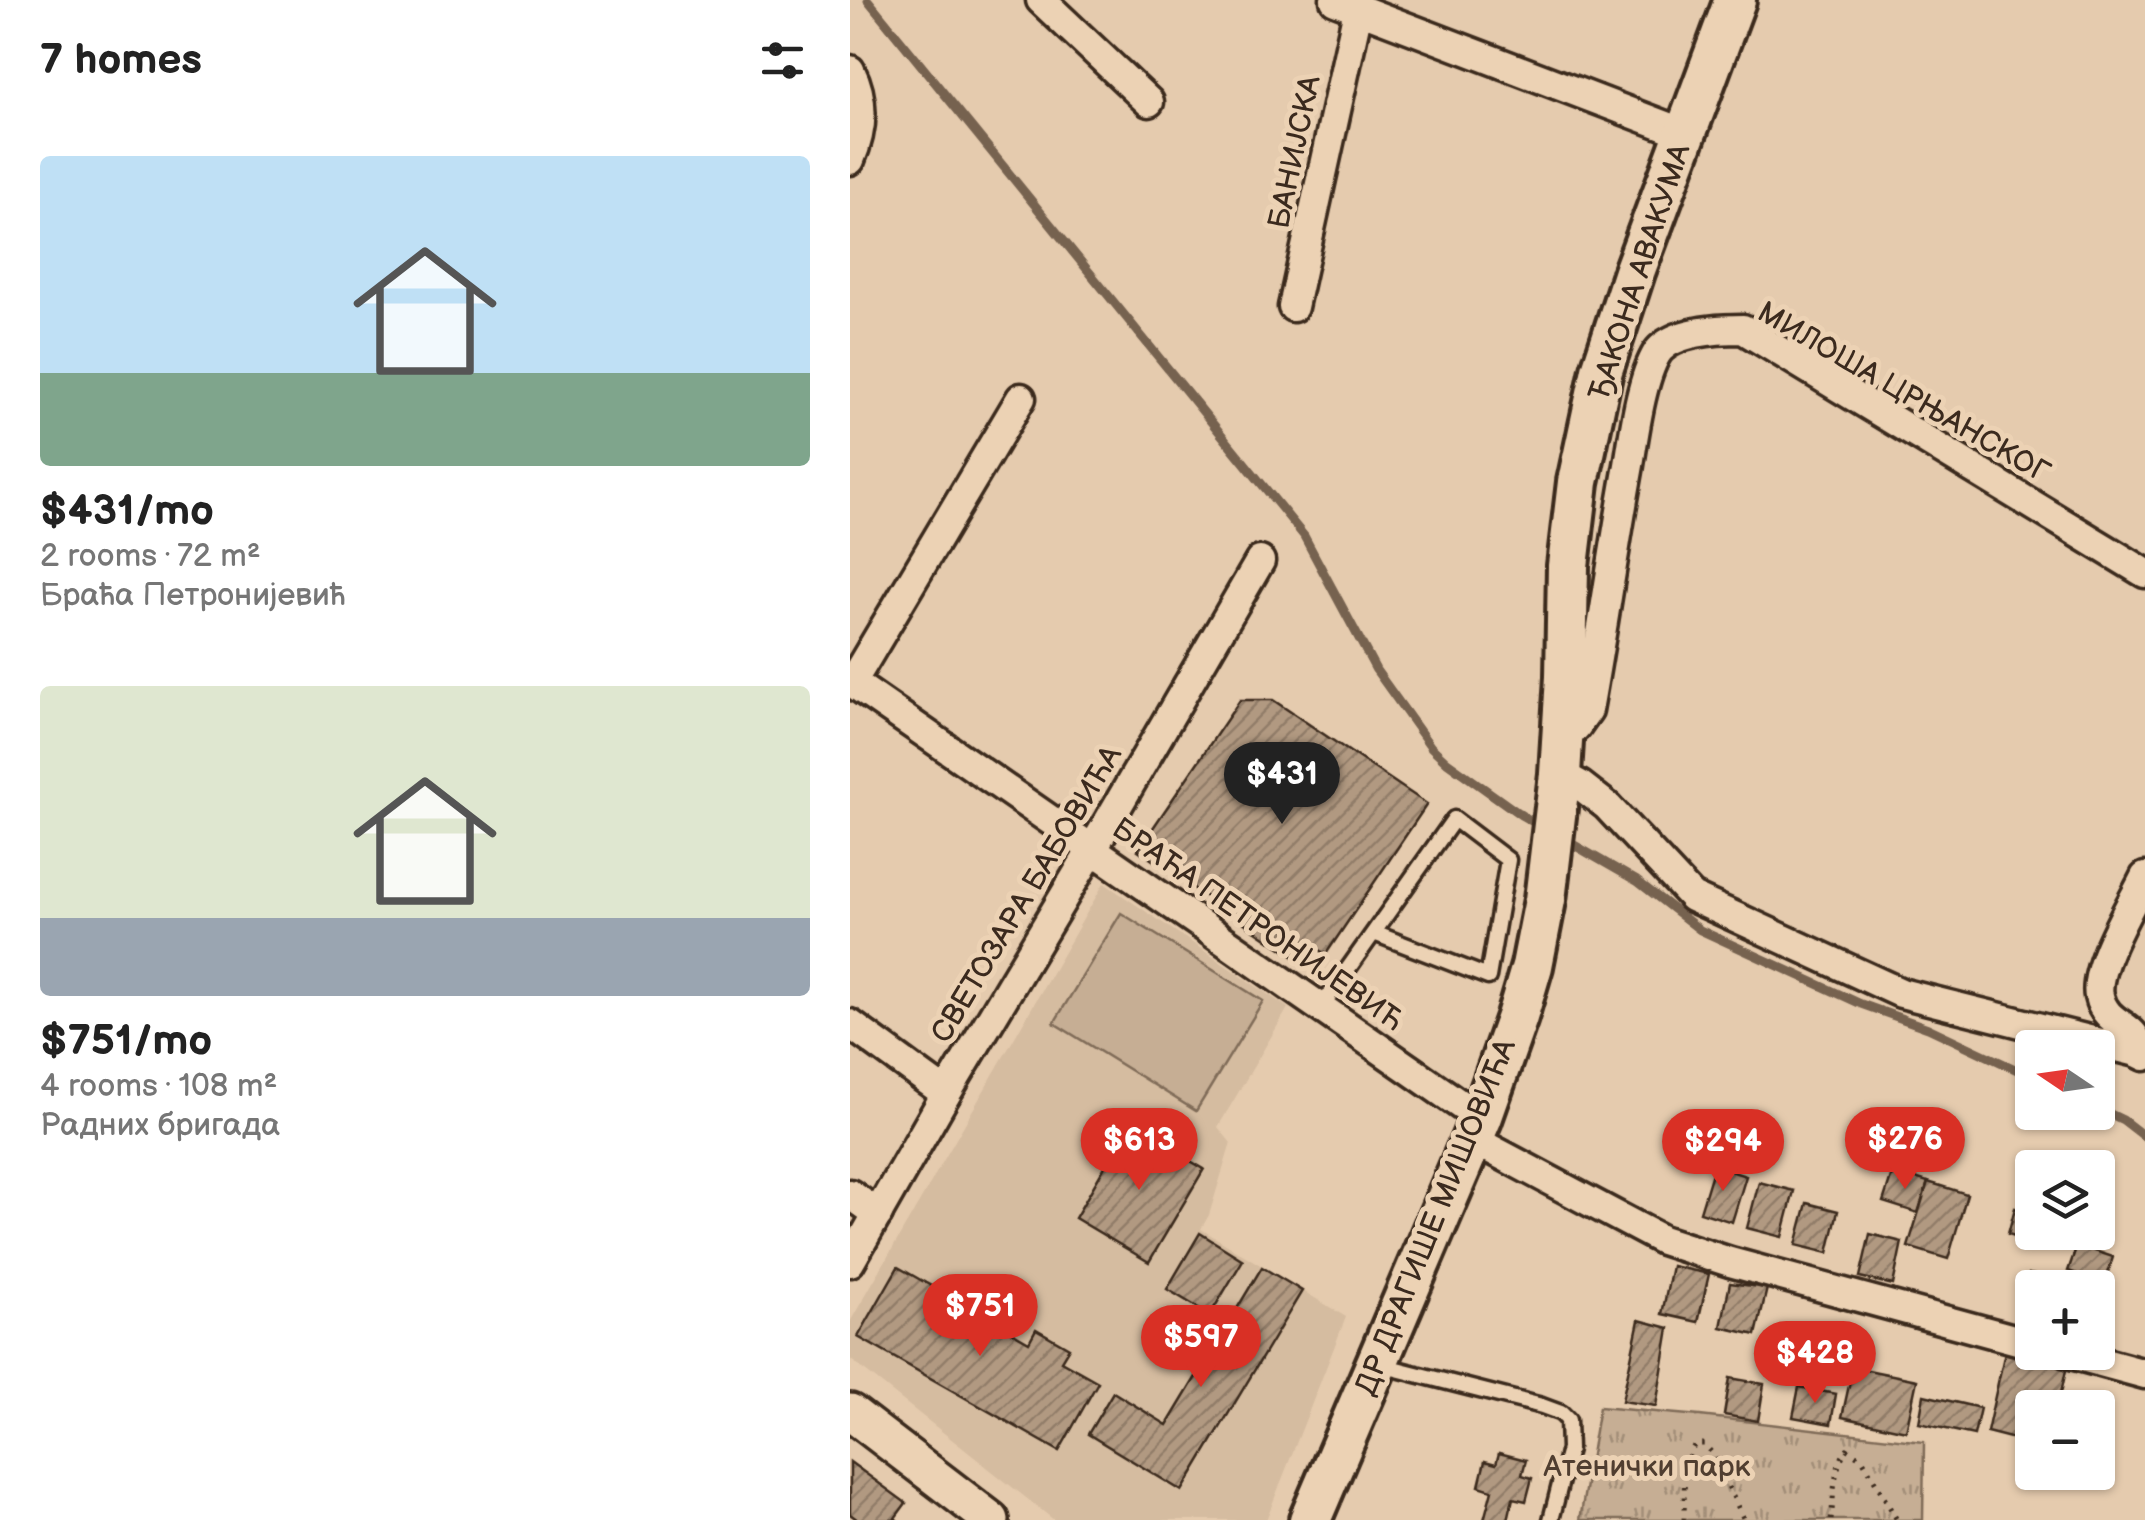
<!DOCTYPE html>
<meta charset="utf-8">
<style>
:root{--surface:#fff;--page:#f2f2f2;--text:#222;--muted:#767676;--accent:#d93025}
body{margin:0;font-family:"Balsamiq Sans",sans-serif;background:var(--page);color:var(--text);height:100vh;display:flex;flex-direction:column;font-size:38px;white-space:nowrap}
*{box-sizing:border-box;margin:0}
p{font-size:32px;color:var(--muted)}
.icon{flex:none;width:55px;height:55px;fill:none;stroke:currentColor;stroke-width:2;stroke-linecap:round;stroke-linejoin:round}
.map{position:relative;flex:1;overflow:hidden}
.sheet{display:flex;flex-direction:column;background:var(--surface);width:850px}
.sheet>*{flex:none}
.needle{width:65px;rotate:283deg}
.buttons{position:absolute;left:1165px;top:1030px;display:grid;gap:20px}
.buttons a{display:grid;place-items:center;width:100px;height:100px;border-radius:10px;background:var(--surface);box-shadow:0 2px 8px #0004;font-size:50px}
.price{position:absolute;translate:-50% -85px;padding:0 22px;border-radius:35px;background:var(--accent);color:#fff;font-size:32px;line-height:65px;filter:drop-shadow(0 2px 5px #0008)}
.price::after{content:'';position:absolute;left:50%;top:60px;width:30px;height:22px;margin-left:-15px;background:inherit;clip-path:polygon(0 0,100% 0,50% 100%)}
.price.current{background:#222;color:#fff}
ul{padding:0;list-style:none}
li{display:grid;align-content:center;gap:20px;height:530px;padding:0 40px}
li span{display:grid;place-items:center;height:310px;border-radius:10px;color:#555}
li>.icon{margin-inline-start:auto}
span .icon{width:180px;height:180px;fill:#fffc;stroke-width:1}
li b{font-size:42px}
h2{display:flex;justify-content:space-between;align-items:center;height:120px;padding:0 40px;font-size:42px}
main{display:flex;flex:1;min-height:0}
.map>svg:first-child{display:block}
.built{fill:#d5bca0}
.grass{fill:url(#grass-tufts);stroke:#806c59;stroke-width:2.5}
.pitch{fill:#c6ae94;stroke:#806c59;stroke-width:2.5}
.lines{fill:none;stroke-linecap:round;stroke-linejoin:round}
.stream{stroke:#766250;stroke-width:9}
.building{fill:url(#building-hatch);stroke:#3b2a1e;stroke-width:2.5}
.service-casing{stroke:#3b2a1e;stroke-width:21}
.minor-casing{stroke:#3b2a1e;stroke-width:35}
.tertiary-casing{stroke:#3b2a1e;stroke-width:42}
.secondary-casing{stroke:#3b2a1e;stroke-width:48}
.path{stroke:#3b2a1e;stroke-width:5;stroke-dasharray:2.5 8;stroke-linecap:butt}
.service{stroke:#ecd2b4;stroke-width:14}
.minor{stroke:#ecd2b4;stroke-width:28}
.tertiary{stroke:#ecd2b4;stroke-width:35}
.secondary{stroke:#ecd2b4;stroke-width:40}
.labels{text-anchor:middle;stroke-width:10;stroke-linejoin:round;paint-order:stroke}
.street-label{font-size:30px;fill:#3b2a1e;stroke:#ecd2b4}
.park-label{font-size:30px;fill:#503e30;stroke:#ecd2b4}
</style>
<main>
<section class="sheet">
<h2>7 homes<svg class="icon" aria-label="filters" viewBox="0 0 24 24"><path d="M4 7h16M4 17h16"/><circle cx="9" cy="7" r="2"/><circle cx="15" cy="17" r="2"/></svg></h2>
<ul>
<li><span style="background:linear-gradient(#bfe0f5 70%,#7fa58c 0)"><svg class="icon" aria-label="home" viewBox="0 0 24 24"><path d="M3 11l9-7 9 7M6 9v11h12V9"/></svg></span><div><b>$431/mo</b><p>2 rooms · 72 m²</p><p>Браћа Петронијевић</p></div></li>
<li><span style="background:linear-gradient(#dfe7d0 75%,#9aa5b1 0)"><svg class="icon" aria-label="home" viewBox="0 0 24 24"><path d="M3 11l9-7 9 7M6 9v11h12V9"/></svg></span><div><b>$751/mo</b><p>4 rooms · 108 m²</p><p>Радних бригада</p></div></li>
</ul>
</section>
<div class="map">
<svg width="1295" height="1520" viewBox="0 0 1295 1520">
<defs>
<pattern id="grass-tufts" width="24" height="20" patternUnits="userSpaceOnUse" patternTransform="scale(2.5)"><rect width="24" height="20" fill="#c6ae94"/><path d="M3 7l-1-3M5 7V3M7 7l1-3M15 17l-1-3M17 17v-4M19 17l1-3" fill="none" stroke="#a28e78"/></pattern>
<pattern id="building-hatch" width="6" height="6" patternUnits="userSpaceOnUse" patternTransform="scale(2.5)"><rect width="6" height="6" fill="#b19981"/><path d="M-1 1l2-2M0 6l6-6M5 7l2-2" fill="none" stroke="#917d69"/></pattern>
</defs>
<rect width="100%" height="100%" fill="#e5cbae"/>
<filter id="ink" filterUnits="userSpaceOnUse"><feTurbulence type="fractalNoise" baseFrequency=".01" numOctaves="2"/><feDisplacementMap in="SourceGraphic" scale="20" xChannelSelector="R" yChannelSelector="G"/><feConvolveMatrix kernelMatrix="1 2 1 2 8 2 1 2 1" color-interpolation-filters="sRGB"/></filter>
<g filter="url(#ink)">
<path class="built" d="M 254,883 L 438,1008 L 368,1127 L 381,1143 L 359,1215 L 351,1229 L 496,1317 L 416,1520 L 204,1520 L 0,1359 L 0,1322 Z"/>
<path class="grass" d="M 749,1407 L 850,1416 L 1074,1442 L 1073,1520 L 730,1520 Z"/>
<path class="pitch" d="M 271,913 L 413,1001 L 346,1111 L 204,1023 Z"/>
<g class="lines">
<g class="stream">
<path d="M 18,0 L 454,536 L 526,670 L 581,747 L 597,762 L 671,815 L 694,828"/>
<path d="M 712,838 L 787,881 L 850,930 L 1011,1004 L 1078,1028 L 1182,1077"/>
<path d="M 1248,1108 L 1273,1120 L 1295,1137"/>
</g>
</g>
<g class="building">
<path d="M 390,700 L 423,700 L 577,804 L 476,954 L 460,945 L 444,957 L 288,850 Z"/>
<path d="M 279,1125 L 354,1169 L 299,1262 L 225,1218 Z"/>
<path d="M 864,1166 L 896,1176 L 882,1222 L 850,1212 Z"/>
<path d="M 1043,1171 L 1078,1182 L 1068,1213 L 1033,1202 Z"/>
<path d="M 909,1182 L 944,1191 L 932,1237 L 897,1228 Z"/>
<path d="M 1078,1182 L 1117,1194 L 1098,1259 L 1058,1247 Z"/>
<path d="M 957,1203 L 988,1211 L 978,1253 L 946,1245 Z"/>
<path d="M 1165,1208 L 1182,1213 L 1183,1232 L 1181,1241 L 1158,1234 Z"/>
<path d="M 350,1233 L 393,1260 L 360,1315 L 317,1289 Z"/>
<path d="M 1020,1234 L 1052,1242 L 1043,1285 L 1010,1277 Z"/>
<path d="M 1227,1245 L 1263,1257 L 1255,1283 L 1218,1271 Z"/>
<path d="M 822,1266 L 859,1274 L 848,1322 L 812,1314 Z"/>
<path d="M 48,1267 L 179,1342 L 186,1329 L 219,1348 L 211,1361 L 248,1382 L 209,1451 L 8,1337 Z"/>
<path d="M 412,1267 L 452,1291 L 332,1491 L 238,1434 L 263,1392 L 317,1425 Z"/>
<path d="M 1179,1274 L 1219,1282 L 1217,1288 L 1182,1288 L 1182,1320 L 1169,1317 Z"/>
<path d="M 880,1283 L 917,1288 L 906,1335 L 871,1327 Z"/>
<path d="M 789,1320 L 819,1328 L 806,1406 L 772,1401 Z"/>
<path d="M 1156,1347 L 1218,1361 L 1208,1407 L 1177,1400 L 1168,1440 L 1137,1432 Z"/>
<path d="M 1003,1367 L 1067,1380 L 1056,1431 L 992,1417 Z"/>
<path d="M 880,1378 L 914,1384 L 908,1421 L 874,1415 Z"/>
<path d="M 949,1387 L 986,1394 L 981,1424 L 943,1417 Z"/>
<path d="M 1074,1395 L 1130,1408 L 1124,1435 L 1069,1423 Z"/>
<path d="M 1215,1396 L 1249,1403 L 1248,1412 L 1248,1408 L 1213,1408 Z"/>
<path d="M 649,1453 L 676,1460 L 672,1475 L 682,1478 L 676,1501 L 663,1498 L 658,1520 L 634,1520 L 642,1490 L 629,1486 L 635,1461 L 646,1464 Z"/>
<path d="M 0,1462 L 56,1503 L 45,1518 L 47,1520 L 8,1520 L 0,1514 Z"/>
</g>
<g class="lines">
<defs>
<g id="service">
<path d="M 471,1007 L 604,819 L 658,860 L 638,977 L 524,933"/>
<path d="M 531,1365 L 692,1406 L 711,1413 L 718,1420 L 719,1449 L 701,1520"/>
</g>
<g id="minor">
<path d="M 191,0 L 299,102"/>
<path d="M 485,0 L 834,133"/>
<path d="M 0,70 C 15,100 13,130 0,160"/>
<path d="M 443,307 L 508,10"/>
<path d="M 0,681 L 631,1119"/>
<path d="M 2,682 L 171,398"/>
<path d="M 714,733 L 726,727 L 738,710 C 753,628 764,547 779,465 C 784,435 791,379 807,353 C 822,331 869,329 893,329 L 1295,573"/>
<path d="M 710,774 L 730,785 L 757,806 L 842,897 L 1051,993 L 1287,1052 L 1295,1056"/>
<path d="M 0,1024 L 96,1094"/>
<path d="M 1287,1052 C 1292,1023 1256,1029 1249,996 C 1243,968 1282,904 1295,877"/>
<path d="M 622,1139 L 812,1240 L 880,1262 L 1182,1344"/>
<path d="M 0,1194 L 28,1214"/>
<path d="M 0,1262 L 96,1094 L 243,848 L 410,561"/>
<path d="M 1214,1352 L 1295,1374"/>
</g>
<path id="tertiary" d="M 0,1412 L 141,1520"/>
<path id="secondary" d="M 460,1520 L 631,1119 L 667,1017 L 682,966 L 695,900 L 710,774 L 716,677 L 718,566 L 728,482 L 752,370 L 784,272 L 885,0"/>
</defs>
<use href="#service" class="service-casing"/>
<use href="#minor" class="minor-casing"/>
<use href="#tertiary" class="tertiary-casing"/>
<use href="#secondary" class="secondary-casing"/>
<g class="path">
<path d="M 834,1520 C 835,1495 831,1466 845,1444 L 854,1444 L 863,1454 L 894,1520"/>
<path d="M 981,1520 C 984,1497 983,1468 997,1449 L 1013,1460 L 1047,1520"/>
</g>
<use href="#service" class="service"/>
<use href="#minor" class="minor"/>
<use href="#tertiary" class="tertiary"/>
<use href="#secondary" class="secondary"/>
</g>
</g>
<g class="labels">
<g class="street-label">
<text transform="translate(444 152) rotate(-78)" y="10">БАНИЈСКА</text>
<text transform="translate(789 272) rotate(-72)" y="10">ЂАКОНА АВАКУМА</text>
<text transform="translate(1054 392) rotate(30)" y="10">МИЛОША ЦРЊАНСКОГ</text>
<text transform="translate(176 894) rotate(-59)" y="10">СВЕТОЗАРА БАБОВИЋА</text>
<text transform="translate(408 924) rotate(35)" y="10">БРАЋА ПЕТРОНИЈЕВИЋ</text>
<text transform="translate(585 1217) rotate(-68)" y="10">ДР ДРАГИШЕ МИШОВИЋА</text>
</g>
<g class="park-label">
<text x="797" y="1476">Атенички парк</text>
</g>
</g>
</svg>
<div class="buttons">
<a><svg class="needle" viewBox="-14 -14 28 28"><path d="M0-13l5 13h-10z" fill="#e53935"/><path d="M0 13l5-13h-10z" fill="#767676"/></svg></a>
<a><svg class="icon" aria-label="layers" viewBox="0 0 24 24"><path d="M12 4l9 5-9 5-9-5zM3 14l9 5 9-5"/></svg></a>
<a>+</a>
<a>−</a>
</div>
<b class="price current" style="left:432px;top:827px">$431</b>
<b class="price" style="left:1055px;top:1192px">$276</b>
<b class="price" style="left:289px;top:1193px">$613</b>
<b class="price" style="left:873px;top:1194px">$294</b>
<b class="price" style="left:130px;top:1359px">$751</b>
<b class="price" style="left:351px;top:1390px">$597</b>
<b class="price" style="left:965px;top:1406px">$428</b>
</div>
</main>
